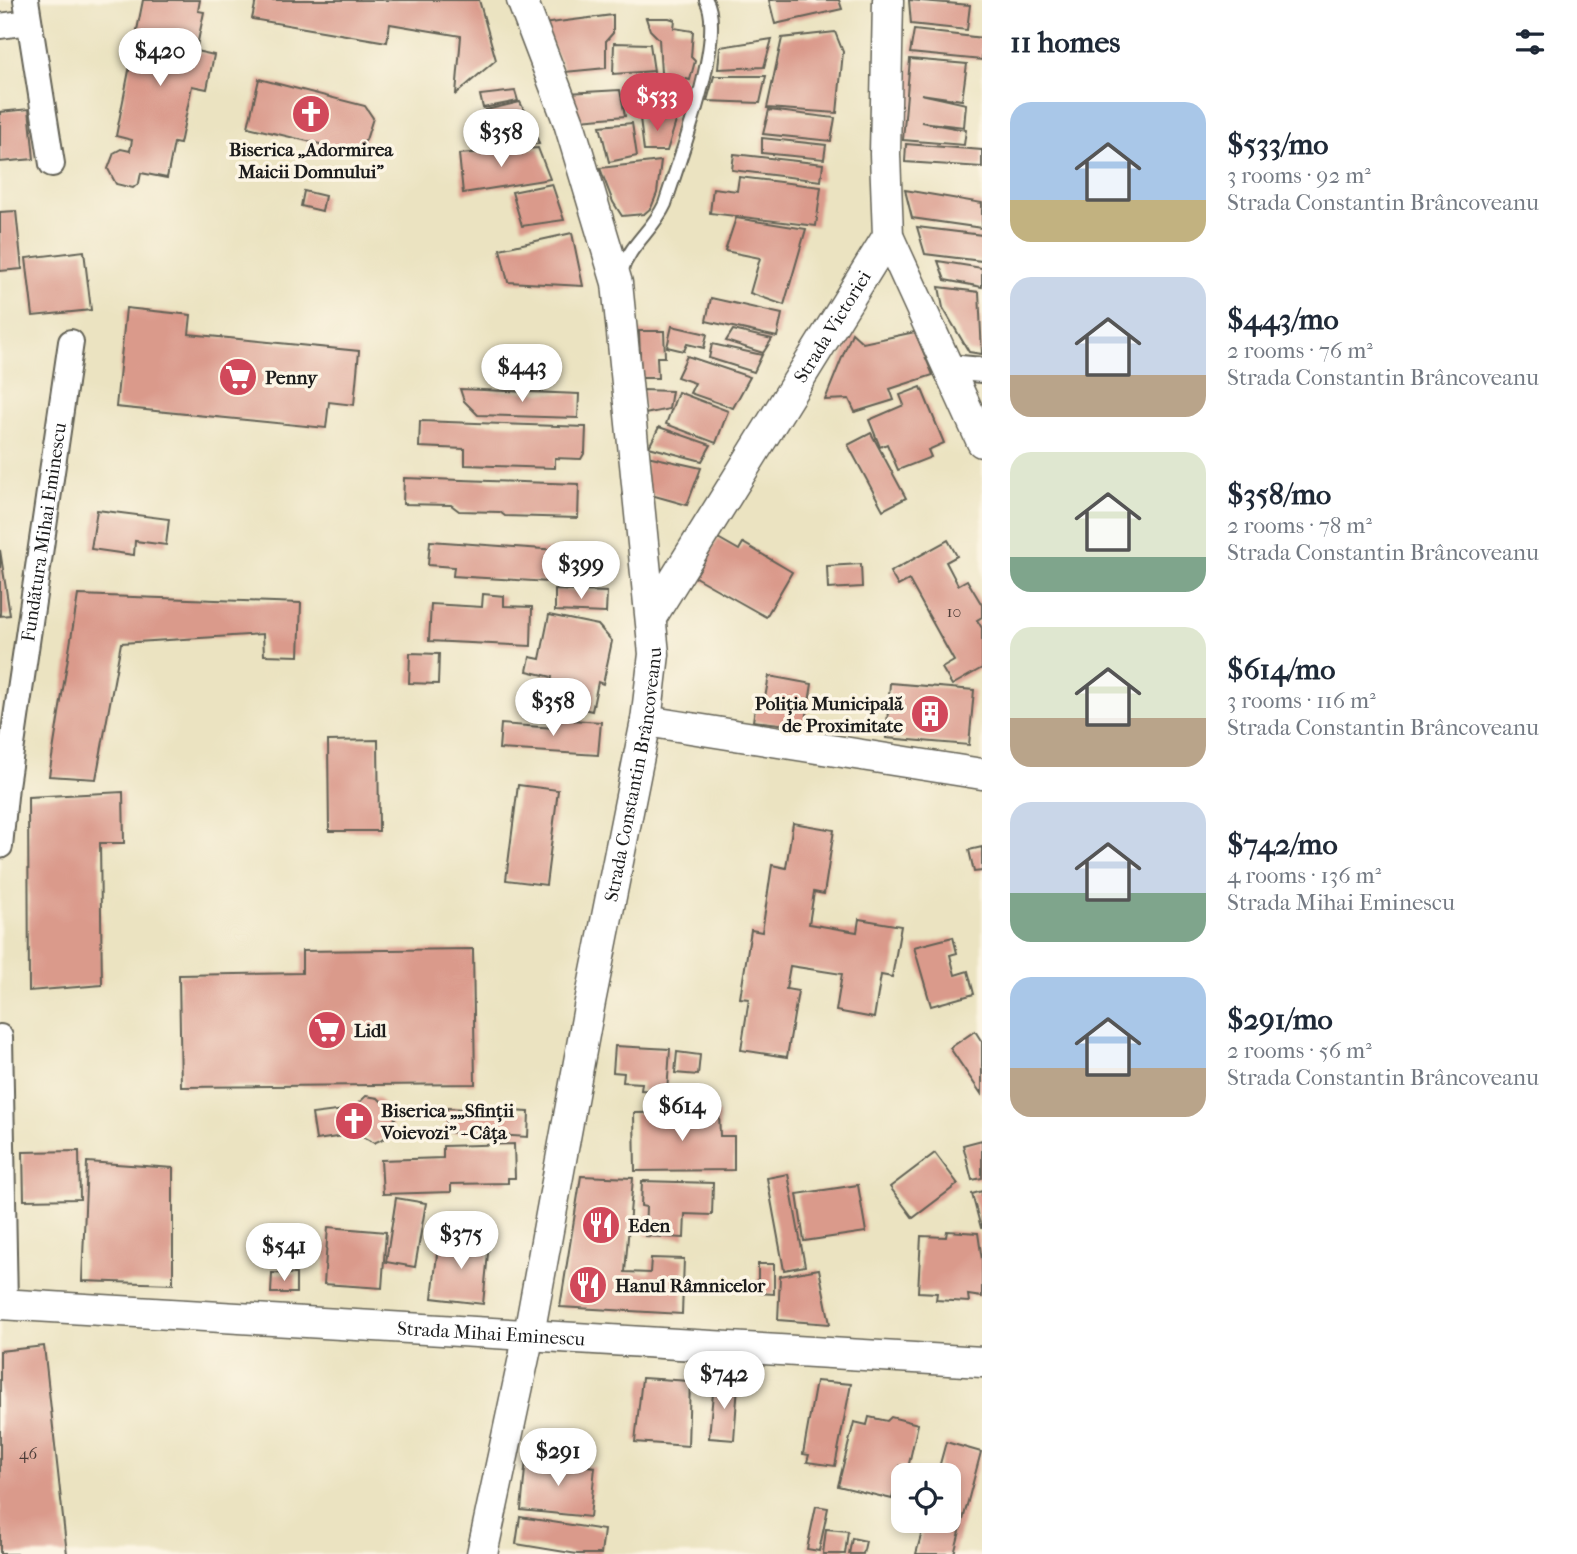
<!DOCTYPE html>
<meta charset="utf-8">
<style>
:root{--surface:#fff;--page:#f6f6f7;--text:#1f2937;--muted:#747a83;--accent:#d1495b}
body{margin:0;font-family:"IM FELL French Canon",serif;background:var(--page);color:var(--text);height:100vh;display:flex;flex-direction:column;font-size:26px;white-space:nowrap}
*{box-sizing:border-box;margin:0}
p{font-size:23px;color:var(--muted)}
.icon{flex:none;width:38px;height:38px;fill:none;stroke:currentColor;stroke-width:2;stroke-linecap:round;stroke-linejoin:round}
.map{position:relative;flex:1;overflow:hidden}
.details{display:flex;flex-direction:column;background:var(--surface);width:595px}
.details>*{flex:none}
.fabs{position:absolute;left:891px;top:1463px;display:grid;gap:14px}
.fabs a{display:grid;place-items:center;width:70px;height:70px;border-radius:14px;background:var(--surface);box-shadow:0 4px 10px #0003;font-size:35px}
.price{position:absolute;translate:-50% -60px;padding:0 16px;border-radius:24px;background:#fff;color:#222;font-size:23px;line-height:46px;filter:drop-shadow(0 2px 4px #0008)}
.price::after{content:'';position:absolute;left:50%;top:42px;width:21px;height:16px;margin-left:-10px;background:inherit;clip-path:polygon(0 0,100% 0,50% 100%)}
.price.active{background:var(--accent);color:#fff}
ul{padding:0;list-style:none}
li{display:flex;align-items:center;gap:21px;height:175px;padding:0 28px}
li span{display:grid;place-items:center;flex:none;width:196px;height:140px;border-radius:21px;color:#555}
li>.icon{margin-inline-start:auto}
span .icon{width:84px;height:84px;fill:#fffc;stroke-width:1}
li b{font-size:30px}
h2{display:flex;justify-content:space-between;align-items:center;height:84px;padding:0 28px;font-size:30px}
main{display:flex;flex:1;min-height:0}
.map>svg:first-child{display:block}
.building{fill:#da9a8b}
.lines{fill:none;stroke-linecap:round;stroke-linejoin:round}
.service-casing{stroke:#646256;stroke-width:16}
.minor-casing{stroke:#646256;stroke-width:28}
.tertiary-casing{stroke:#646256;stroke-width:33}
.service{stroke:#fff;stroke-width:12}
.minor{stroke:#fff;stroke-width:24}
.tertiary{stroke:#fff;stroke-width:30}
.labels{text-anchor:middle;stroke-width:7;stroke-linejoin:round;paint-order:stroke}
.number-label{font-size:16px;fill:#4c3c38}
.poi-label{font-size:19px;font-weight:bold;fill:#1c1c1c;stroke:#fcf5e5;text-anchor:start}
.street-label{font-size:19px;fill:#1c1c1c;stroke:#fcf5e5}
</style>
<main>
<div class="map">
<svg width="982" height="1554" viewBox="0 0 982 1554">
<rect width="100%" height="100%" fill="#fcf5e5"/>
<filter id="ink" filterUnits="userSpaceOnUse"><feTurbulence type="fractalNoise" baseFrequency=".0143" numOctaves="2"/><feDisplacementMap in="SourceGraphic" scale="14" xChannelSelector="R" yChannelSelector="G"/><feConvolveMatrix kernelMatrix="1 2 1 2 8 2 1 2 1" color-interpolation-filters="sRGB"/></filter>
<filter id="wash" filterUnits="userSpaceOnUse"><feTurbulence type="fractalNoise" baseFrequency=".00686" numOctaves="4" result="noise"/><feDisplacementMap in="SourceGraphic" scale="28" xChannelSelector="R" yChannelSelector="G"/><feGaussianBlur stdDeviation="1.57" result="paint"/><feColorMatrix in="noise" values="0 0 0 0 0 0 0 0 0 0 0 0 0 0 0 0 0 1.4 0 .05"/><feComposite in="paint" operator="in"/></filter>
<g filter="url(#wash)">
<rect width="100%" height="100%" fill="#ebe3c1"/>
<g id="blocks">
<g class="building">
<path d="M 143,0 L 200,0 L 198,11 L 204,12 L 196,51 L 214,55 L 207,89 L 192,86 L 180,144 L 174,143 L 167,178 L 141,173 L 139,183 L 133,188 L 116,184 L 108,169 L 114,153 L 121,149 L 130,151 L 132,140 L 116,136 Z"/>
<path d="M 256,0 L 479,0 L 496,60 L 456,94 L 461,36 L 390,24 L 387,42 L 252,19 Z"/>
<path d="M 769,0 L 839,0 L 842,9 L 775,24 Z"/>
<path d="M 909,0 L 970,5 L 967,30 L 911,24 Z"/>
<path d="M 613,15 L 613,33 L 606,41 L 606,68 L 565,72 L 542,24 Z"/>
<path d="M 646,18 L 669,18 L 675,20 L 674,28 L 693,31 L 691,57 L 695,61 L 690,80 L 661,73 L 659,39 L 650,30 Z"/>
<path d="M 914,30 L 982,38 L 982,60 L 910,53 Z"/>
<path d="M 835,32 L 843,52 L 837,113 L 767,108 L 782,38 Z"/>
<path d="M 772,39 L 764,67 L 718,69 L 720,47 Z"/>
<path d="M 614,43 L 650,44 L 654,71 L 613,74 Z"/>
<path d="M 910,59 L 967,64 L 962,100 L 921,94 L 966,104 L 964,127 L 921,122 L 966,130 L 964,145 L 903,140 Z"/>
<path d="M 714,76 L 766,76 L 760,103 L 707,101 Z"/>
<path d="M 259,79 L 365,106 L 373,118 L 366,140 L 359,147 L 341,149 L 248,127 Z"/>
<path d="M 620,90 L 625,116 L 580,120 L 568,93 Z"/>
<path d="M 515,91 L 518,101 L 483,108 L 480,95 Z"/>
<path d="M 520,102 L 526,114 L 492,123 L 486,110 Z"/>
<path d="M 29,109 L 34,159 L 0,162 L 0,112 Z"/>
<path d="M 769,110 L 835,118 L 831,141 L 763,134 Z"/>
<path d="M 640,118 L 677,118 L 667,151 L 644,151 Z"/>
<path d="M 531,119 L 539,144 L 500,145 L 496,127 Z"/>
<path d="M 632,123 L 637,156 L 609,162 L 600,126 Z"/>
<path d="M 762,138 L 826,145 L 824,159 L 762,153 Z"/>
<path d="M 906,144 L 982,150 L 982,167 L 905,162 Z"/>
<path d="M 538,148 L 550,179 L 463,193 L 459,154 Z"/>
<path d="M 734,154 L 823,164 L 821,181 L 732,170 Z"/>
<path d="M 661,161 L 657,193 L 651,208 L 644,214 L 622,216 L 613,202 L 600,168 Z"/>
<path d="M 739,177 L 821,187 L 816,226 L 710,213 L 713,188 L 737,191 Z"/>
<path d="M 552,184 L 564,220 L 522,226 L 512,192 Z"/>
<path d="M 905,190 L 982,203 L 982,228 L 912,218 Z"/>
<path d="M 304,191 L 325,196 L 322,211 L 301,206 Z"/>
<path d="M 16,211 L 22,269 L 0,271 L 0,212 Z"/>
<path d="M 736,218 L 806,229 L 784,305 L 750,293 L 760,258 L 725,251 Z"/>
<path d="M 917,227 L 982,235 L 982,261 L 925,254 Z"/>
<path d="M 572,233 L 583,286 L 508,282 L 500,249 Z"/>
<path d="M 84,251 L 91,310 L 33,316 L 26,258 Z"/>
<path d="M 938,261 L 982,268 L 982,287 L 945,280 Z"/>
<path d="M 939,287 L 979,292 L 982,354 L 969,352 L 943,308 Z"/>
<path d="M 711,298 L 782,314 L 777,337 L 706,321 Z"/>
<path d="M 126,308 L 191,315 L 189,334 L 359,351 L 354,405 L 329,402 L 326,428 L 116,407 Z"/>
<path d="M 672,326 L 707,334 L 704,348 L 687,344 L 684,351 L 667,347 Z"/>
<path d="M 733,330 L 772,339 L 763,353 L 726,341 Z"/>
<path d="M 639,331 L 664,331 L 665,357 L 657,357 L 658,378 L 641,378 Z"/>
<path d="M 915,332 L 933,375 L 890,389 L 894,400 L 855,412 L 849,399 L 825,400 L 852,333 L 863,343 Z"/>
<path d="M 712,344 L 762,355 L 754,372 L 709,358 Z"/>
<path d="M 687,356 L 750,377 L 733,408 L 690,393 L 695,383 L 677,377 Z"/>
<path d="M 921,387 L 944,443 L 928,450 L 931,457 L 898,470 L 887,444 L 880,447 L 869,420 L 904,405 L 900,395 Z"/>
<path d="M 460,389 L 579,394 L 578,418 L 478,415 L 464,401 Z"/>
<path d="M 641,390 L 672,391 L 669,409 L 645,414 Z"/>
<path d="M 678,392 L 728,411 L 716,443 L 666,424 Z"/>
<path d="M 420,421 L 586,427 L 585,452 L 581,459 L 555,458 L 555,468 L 465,465 L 465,449 L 419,447 Z"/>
<path d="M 659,427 L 711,445 L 702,461 L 649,447 Z"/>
<path d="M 871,433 L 906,498 L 883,510 L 848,445 Z"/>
<path d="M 647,456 L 701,468 L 687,505 L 644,493 Z"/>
<path d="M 404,478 L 579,484 L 578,518 L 505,516 L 500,512 L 459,511 L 451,505 L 403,504 Z"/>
<path d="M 97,510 L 169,519 L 166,545 L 135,541 L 134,555 L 91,549 Z"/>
<path d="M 718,538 L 739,550 L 743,543 L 792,572 L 766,617 L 695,577 Z"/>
<path d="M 948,540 L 957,556 L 946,562 L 958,585 L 967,580 L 982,605 L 982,617 L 977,620 L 982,628 L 982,668 L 952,685 L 942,668 L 954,661 L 909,580 L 898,586 L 890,572 Z"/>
<path d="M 430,541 L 601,553 L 599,585 L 453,576 L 454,567 L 428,565 Z"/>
<path d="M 0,550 L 10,615 L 0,616 Z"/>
<path d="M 861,564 L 862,587 L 828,589 L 827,566 Z"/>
<path d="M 555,590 L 607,592 L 606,613 L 555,611 Z"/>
<path d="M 483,594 L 504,596 L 504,606 L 532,607 L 531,646 L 429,641 L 431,604 L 482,607 Z"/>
<path d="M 78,595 L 301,603 L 299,656 L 264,655 L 263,634 L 121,643 L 96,779 L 49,776 Z"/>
<path d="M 549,615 L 598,625 L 612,641 L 603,684 L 598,682 L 592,711 L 547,701 L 552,677 L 527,671 L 530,657 L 540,659 Z"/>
<path d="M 410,653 L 439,654 L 438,684 L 409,683 Z"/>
<path d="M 769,676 L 812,684 L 805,727 L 753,721 L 757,697 L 765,698 Z"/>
<path d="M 890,683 L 974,690 L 969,745 L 886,738 Z"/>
<path d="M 555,719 L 601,722 L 598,755 L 499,749 L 501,724 L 554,728 Z"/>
<path d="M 378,740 L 379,831 L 329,831 L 328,741 Z"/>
<path d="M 518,785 L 558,790 L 546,885 L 506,880 Z"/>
<path d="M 123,792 L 124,843 L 100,843 L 102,985 L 29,991 L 28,797 Z"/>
<path d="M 793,823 L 834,830 L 824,894 L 814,892 L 809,924 L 857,932 L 859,919 L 901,926 L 892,977 L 881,975 L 874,1018 L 836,1011 L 842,974 L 790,966 L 786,989 L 798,991 L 787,1057 L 741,1050 L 749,999 L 740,998 L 751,930 L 762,932 L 772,865 L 786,868 Z"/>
<path d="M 982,847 L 982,871 L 974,872 L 969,850 Z"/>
<path d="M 953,937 L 957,953 L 950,955 L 955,975 L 968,971 L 974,994 L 931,1006 L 914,947 Z"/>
<path d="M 473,949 L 475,1084 L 181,1087 L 179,975 L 302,973 L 302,951 Z"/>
<path d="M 975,1031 L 982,1042 L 982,1095 L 950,1048 Z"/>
<path d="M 615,1046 L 670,1049 L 667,1092 L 641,1090 L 642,1083 L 623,1082 L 624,1073 L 613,1072 Z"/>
<path d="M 677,1052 L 700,1055 L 698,1075 L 675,1073 Z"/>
<path d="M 366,1096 L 378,1098 L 396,1116 L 385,1138 L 374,1143 L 357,1134 L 316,1140 L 312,1114 L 352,1109 Z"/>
<path d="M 447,1108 L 529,1112 L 528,1137 L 446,1132 Z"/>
<path d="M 719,1112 L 720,1136 L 734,1136 L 734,1170 L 635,1171 L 634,1113 Z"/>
<path d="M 982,1140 L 982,1178 L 972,1180 L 963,1145 Z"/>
<path d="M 514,1144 L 515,1178 L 508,1178 L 508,1183 L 451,1184 L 451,1192 L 383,1194 L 381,1160 L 443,1158 L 443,1146 Z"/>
<path d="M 79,1151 L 80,1199 L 24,1200 L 23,1152 Z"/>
<path d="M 935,1153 L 958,1184 L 913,1218 L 890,1187 Z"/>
<path d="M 87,1162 L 173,1168 L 173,1284 L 82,1281 Z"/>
<path d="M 788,1174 L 805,1266 L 784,1270 L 767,1178 Z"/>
<path d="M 581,1176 L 633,1178 L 625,1272 L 650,1273 L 651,1258 L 684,1259 L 682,1314 L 560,1307 Z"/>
<path d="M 642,1181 L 713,1183 L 712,1215 L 685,1214 L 684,1238 L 645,1236 L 646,1207 L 641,1206 Z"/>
<path d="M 858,1185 L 866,1232 L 804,1241 L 797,1194 Z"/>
<path d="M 982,1191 L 982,1228 L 981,1228 L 972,1194 Z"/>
<path d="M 396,1198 L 426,1203 L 415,1267 L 386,1262 Z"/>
<path d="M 328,1227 L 386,1232 L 382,1288 L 324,1284 Z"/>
<path d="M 947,1231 L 978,1233 L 982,1260 L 982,1297 L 968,1295 L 969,1302 L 936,1300 L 937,1293 L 918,1292 L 921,1236 L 946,1237 Z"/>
<path d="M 439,1237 L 489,1243 L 483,1304 L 432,1298 Z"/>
<path d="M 758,1264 L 774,1264 L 774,1294 L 758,1293 Z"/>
<path d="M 819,1269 L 830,1324 L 778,1320 L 780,1276 Z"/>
<path d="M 272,1273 L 296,1274 L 296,1293 L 271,1293 Z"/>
<path d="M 44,1346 L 67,1554 L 0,1554 L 0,1351 Z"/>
<path d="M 642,1378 L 690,1381 L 688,1446 L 635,1442 Z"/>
<path d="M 816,1381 L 851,1384 L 835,1466 L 807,1462 L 809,1455 L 803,1454 Z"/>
<path d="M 714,1382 L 738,1384 L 734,1440 L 709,1438 Z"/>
<path d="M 869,1417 L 887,1421 L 891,1417 L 918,1424 L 908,1468 L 900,1466 L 892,1499 L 838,1486 L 854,1422 L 867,1425 Z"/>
<path d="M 946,1442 L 981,1452 L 954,1554 L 916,1554 L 925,1521 L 948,1521 L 948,1475 L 937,1475 Z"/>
<path d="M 526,1459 L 595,1467 L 590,1517 L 521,1510 Z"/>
<path d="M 816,1506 L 828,1508 L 819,1551 L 807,1549 Z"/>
<path d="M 520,1517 L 604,1530 L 601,1554 L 577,1554 L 516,1544 Z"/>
<path d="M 826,1529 L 848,1531 L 845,1554 L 823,1554 Z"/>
<path d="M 852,1538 L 866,1541 L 863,1554 L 849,1554 Z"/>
</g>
</g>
</g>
<g filter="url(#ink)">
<use href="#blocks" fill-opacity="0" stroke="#646256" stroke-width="2"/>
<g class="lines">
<defs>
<path id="service" d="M 620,274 C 631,242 652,232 665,204 C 678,162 727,36 706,0"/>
<g id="minor">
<path d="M 26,0 L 52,164"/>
<path d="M 0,26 L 29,22"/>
<path d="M 949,367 L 982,370"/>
<path id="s1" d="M 0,846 L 6,786 L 71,342"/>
<path d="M 0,1037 L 5,1305"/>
</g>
<g id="tertiary">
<path d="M 888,236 L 982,442"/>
<path id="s2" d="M 652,616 L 888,236 L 885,154 L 888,0"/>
<path d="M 646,721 L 982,774"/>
<path id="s3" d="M 0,1304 L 982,1362"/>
<path id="s4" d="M 482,1554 L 529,1334 L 590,1002 L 646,721 L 654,654 L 617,283 L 569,123 L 522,0"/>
</g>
</defs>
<use href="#service" class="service-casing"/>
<use href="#minor" class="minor-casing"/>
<use href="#tertiary" class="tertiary-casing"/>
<use href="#service" class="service"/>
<use href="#minor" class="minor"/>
<use href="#tertiary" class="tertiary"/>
</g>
</g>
<defs>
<symbol id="church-disc" viewBox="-11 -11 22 22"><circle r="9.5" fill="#d1495b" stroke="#fcf5e5"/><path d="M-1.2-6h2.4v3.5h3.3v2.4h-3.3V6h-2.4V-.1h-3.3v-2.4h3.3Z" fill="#fff"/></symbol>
<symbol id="supermarket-disc" viewBox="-11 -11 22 22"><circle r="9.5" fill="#d1495b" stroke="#fcf5e5"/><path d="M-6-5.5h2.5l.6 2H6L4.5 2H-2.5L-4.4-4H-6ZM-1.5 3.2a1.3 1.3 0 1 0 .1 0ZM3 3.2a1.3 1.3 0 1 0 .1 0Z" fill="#fff"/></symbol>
<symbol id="building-disc" viewBox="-11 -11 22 22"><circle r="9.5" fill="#d1495b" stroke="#fcf5e5"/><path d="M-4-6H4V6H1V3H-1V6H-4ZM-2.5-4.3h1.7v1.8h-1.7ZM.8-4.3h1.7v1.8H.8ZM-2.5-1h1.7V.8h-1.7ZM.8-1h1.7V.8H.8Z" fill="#fff"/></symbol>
<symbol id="restaurant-disc" viewBox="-11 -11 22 22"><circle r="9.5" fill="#d1495b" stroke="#fcf5e5"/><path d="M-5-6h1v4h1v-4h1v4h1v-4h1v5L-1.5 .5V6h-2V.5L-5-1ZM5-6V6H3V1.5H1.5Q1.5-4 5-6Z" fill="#fff"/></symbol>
</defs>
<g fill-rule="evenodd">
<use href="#church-disc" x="289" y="92" width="44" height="44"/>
<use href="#supermarket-disc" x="216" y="355" width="44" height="44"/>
<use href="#building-disc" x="908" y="692" width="44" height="44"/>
<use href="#supermarket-disc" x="305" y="1008" width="44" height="44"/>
<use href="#church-disc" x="332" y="1099" width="44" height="44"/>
<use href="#restaurant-disc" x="579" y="1203" width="44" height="44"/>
<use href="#restaurant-disc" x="566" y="1263" width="44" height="44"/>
</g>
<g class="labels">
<g class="number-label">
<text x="954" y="617">10</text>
<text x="28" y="1459">46</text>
</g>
<g class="poi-label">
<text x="311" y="156" text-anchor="middle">Biserica „Adormirea<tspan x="311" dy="22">Maicii Domnului”</tspan></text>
<text x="265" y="384">Penny</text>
<text x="903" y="710" text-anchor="end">Poliția Municipală<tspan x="903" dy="22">de Proximitate</tspan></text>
<text x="354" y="1037">Lidl</text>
<text x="381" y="1117">Biserica „„Sfinții<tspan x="381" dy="22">Voievozi” - Câța</tspan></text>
<text x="628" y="1232">Eden</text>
<text x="615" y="1292">Hanul Râmnicelor</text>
</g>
<g class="street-label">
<text dy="7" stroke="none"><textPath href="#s2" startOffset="341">Strada Victoriei</textPath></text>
<text dy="7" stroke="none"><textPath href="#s1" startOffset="317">Fundătura Mihai Eminescu</textPath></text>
<text dy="7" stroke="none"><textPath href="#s4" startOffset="794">Strada Constantin Brâncoveanu</textPath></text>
<text dy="7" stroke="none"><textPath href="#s3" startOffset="492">Strada Mihai Eminescu</textPath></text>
</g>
</g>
</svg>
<div class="fabs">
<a><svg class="icon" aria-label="locate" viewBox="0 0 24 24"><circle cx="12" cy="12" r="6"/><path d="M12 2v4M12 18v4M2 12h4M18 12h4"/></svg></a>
</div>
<b class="price" style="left:160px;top:88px">$420</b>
<b class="price active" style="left:657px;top:133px">$533</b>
<b class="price" style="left:501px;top:169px">$358</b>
<b class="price" style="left:522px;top:404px">$443</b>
<b class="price" style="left:581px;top:601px">$399</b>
<b class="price" style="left:553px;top:738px">$358</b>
<b class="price" style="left:682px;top:1143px">$614</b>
<b class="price" style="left:461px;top:1271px">$375</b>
<b class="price" style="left:284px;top:1283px">$541</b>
<b class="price" style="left:724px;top:1411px">$742</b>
<b class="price" style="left:558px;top:1488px">$291</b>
</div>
<section class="details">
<h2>11 homes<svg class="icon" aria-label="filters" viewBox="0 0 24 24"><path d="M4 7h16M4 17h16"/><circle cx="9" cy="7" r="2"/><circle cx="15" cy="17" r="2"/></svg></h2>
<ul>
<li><span style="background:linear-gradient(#a9c7e8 70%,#c2b280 0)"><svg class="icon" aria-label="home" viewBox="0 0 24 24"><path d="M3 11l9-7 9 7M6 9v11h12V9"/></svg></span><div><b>$533/mo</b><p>3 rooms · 92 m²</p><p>Strada Constantin Brâncoveanu</p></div></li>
<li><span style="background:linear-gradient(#c9d6e8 70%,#b9a48a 0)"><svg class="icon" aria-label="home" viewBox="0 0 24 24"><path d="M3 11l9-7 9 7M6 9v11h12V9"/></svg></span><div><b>$443/mo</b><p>2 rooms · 76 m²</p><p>Strada Constantin Brâncoveanu</p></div></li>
<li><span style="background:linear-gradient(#dfe7d0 75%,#7fa58c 0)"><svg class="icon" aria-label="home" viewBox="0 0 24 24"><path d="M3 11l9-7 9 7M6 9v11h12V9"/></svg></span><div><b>$358/mo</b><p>2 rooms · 78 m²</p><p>Strada Constantin Brâncoveanu</p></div></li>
<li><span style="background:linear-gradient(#dfe7d0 65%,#b9a48a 0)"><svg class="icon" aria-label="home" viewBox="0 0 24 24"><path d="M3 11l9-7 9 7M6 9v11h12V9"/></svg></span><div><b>$614/mo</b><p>3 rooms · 116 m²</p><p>Strada Constantin Brâncoveanu</p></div></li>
<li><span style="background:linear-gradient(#c9d6e8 65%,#7fa58c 0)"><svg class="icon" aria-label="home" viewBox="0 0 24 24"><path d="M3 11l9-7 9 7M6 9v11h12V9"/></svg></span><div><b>$742/mo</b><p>4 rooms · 136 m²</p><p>Strada Mihai Eminescu</p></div></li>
<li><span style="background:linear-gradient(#a9c7e8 65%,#b9a48a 0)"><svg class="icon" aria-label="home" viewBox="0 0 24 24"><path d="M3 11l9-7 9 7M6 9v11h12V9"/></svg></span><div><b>$291/mo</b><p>2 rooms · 56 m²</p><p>Strada Constantin Brâncoveanu</p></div></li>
</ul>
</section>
</main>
